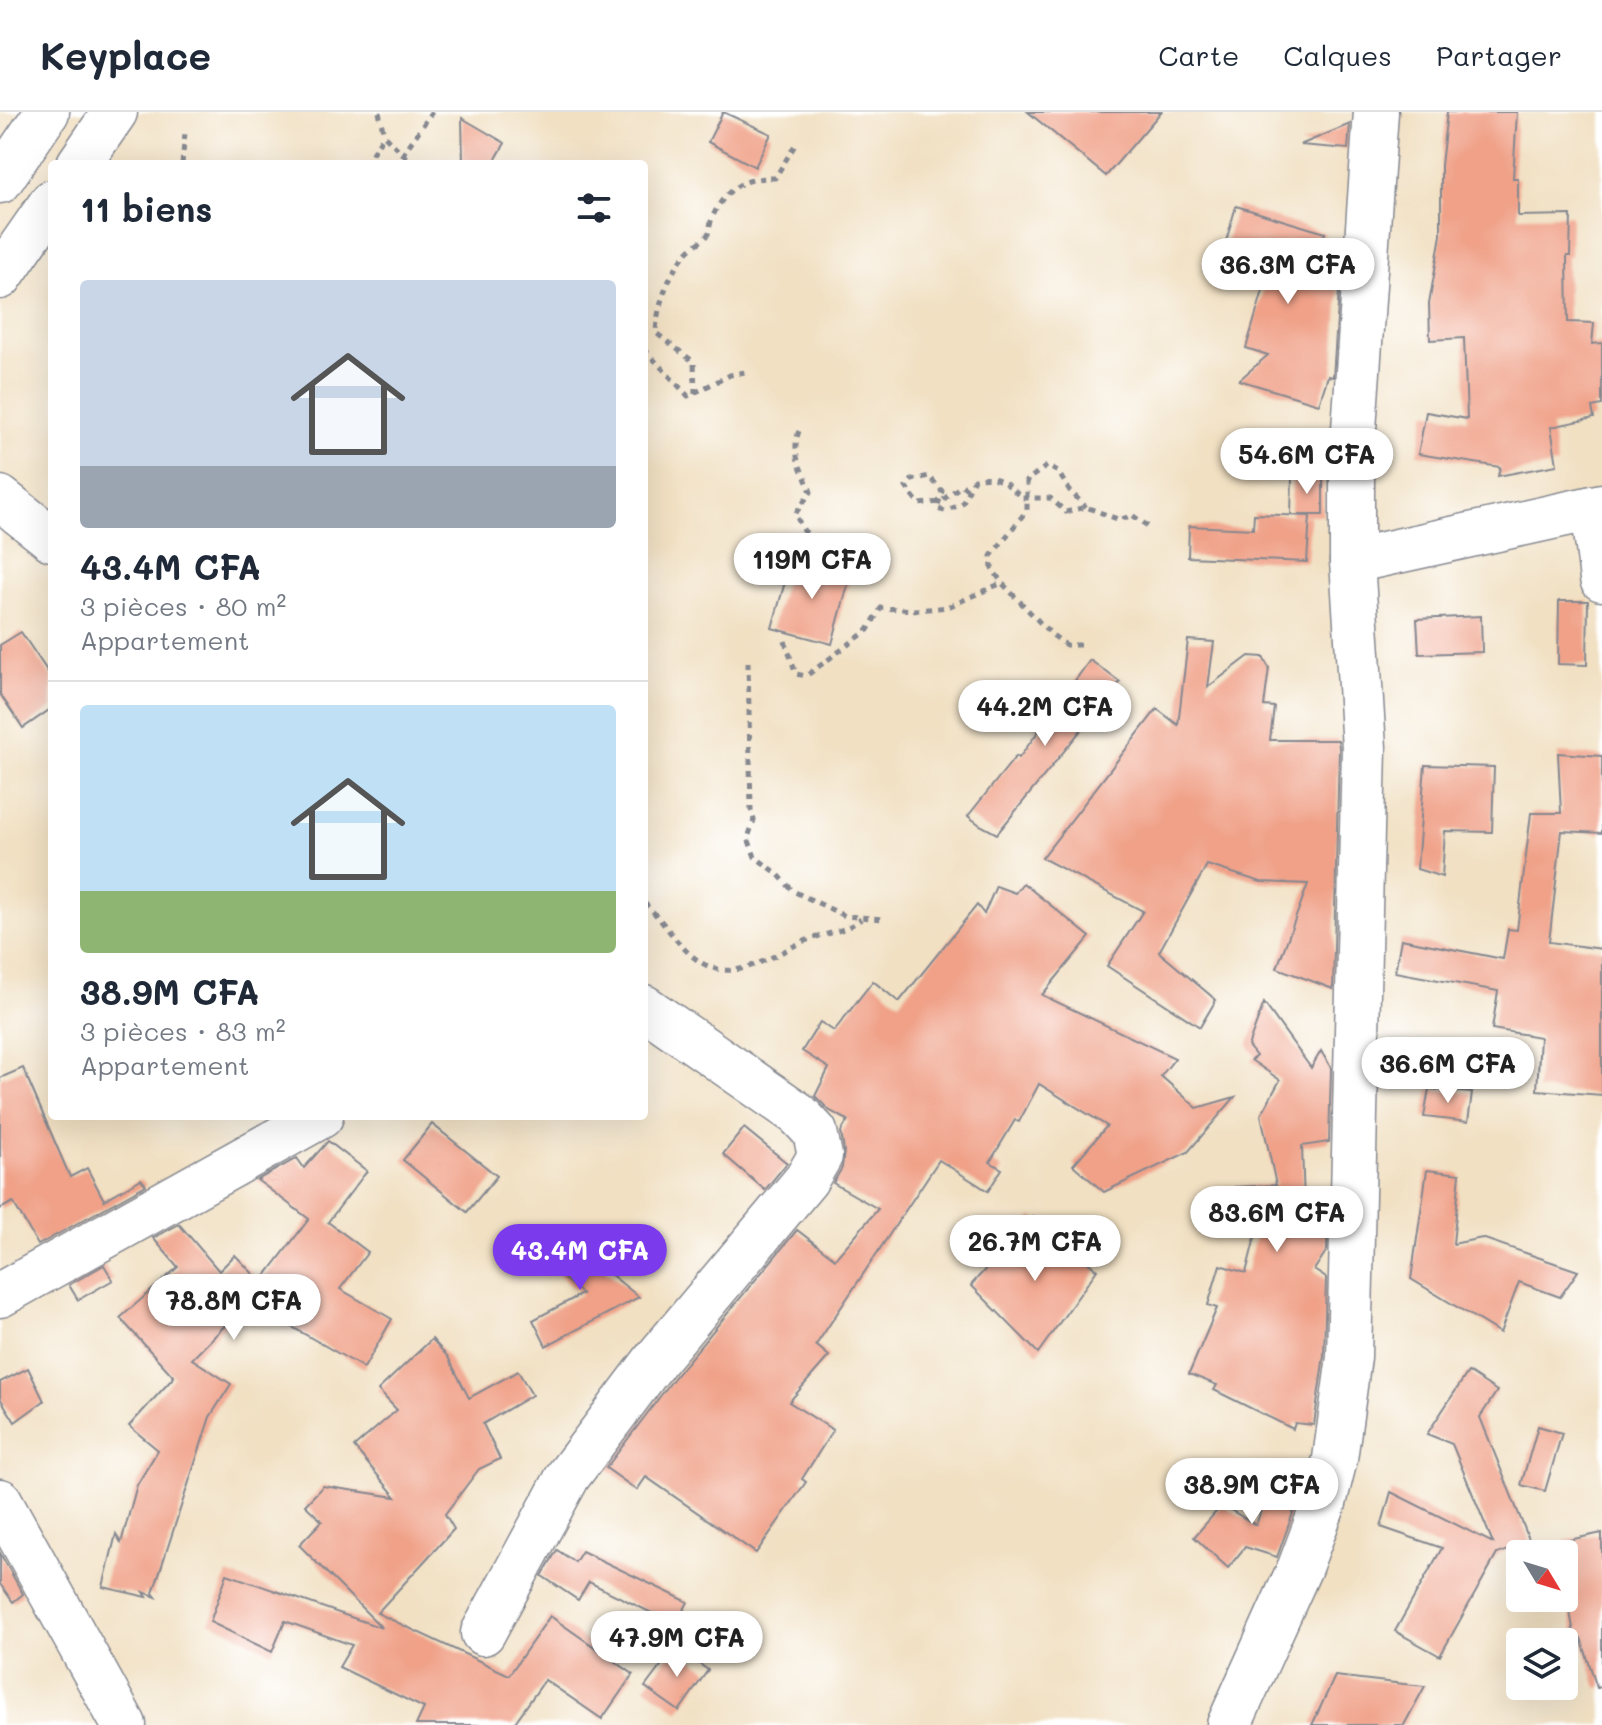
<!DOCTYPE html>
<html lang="fr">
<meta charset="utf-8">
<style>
:root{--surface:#fff;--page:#f6f6f7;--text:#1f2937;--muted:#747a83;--line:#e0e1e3;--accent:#7c3aed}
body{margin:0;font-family:Mali,sans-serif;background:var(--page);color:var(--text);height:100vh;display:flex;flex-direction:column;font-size:30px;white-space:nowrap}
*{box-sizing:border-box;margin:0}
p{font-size:26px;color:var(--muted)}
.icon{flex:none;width:44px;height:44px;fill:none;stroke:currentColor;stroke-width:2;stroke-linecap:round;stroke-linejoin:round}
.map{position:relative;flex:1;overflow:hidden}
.side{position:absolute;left:48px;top:48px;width:600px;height:960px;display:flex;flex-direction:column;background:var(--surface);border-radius:8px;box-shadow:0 8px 32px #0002}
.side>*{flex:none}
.needle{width:52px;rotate:128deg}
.fabs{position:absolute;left:1506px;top:1428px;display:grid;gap:16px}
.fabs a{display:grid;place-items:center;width:72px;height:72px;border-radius:8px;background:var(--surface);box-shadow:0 8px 32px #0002;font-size:40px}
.price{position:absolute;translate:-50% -68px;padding:0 18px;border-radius:28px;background:#fff;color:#222;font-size:26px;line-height:52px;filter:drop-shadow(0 2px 4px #0008)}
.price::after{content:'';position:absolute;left:50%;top:48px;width:24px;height:18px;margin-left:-12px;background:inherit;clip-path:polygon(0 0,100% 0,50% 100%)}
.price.selected{background:var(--accent);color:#fff}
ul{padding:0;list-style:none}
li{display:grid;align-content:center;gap:16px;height:424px;padding:0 32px}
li+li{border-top:2px solid var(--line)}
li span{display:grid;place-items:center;height:248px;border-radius:8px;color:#555}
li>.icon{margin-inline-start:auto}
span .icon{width:144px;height:144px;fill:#fffc;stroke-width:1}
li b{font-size:34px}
h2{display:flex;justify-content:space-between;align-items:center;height:96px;padding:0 32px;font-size:34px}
header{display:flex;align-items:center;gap:48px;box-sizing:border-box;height:112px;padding:0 40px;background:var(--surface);border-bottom:2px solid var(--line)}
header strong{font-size:38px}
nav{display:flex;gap:44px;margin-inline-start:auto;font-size:28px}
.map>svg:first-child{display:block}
.building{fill:#f0a188}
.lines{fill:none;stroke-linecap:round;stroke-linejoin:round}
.minor-casing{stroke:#868890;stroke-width:47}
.major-casing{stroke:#868890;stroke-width:47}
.path{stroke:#868890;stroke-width:5;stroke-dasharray:6 6;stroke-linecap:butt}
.minor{stroke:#fff;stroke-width:44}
.major{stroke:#fff;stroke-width:44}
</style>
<header>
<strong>Keyplace</strong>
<nav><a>Carte</a><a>Calques</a><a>Partager</a></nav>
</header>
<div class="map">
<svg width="1602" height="1613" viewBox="0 0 1602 1613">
<rect width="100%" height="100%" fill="#fff"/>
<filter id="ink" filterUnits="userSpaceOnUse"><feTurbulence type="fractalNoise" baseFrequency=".0125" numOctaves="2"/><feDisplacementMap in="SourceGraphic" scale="16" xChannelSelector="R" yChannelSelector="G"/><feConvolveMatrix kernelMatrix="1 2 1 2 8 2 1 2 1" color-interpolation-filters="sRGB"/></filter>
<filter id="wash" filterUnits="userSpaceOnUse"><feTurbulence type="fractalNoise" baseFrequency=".006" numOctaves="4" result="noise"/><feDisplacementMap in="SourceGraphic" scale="32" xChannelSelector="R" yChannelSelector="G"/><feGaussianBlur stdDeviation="1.8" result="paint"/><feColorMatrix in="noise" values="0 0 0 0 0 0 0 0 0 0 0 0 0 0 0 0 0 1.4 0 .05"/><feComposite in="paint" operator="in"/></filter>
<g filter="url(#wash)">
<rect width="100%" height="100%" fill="#f1e0c2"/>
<g id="blocks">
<g class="building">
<path d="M 723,0 L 771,22 L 755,55 L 708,30 Z"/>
<path d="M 1028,0 L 1161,0 L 1106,64 Z"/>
<path d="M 1447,0 L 1517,0 L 1513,66 L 1518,66 L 1518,104 L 1571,103 L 1570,144 L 1567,144 L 1568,210 L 1594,211 L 1592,232 L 1602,231 L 1602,293 L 1592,295 L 1594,306 L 1551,315 L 1557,353 L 1498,364 L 1500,355 L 1418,342 L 1426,300 L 1467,307 L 1464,226 L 1430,228 L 1429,192 L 1441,123 L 1441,53 Z"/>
<path d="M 462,6 L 505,31 L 493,52 L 463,52 Z"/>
<path d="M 1350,12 L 1348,37 L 1300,33 Z"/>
<path d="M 1236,94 L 1325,121 L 1310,167 L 1339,178 L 1333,265 L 1328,264 L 1319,292 L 1239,268 L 1268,243 L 1246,236 L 1270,155 L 1223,140 Z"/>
<path d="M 1323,364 L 1323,403 L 1291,403 L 1292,365 Z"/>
<path d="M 1254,402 L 1310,404 L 1307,450 L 1188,445 L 1189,414 L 1253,417 Z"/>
<path d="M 792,445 L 851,461 L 832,532 L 772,516 Z"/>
<path d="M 1559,489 L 1588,489 L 1587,553 L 1558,552 Z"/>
<path d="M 1481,504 L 1482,540 L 1419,542 L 1417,507 Z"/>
<path d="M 21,520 L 52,566 L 52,596 L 23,616 L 0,582 L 0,533 Z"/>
<path d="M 1188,528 L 1214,530 L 1208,575 L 1249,544 L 1263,545 L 1269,556 L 1264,594 L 1274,595 L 1270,628 L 1338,628 L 1339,636 L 1333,877 L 1277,856 L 1308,772 L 1261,770 L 1207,753 L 1159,840 L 1216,888 L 1200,915 L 1107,854 L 1143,799 L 1042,746 L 1157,597 L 1178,613 Z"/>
<path d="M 1090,548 L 1120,570 L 997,722 L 980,713 L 968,704 L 1016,644 L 1019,646 Z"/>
<path d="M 1558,641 L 1602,644 L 1602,721 L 1562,719 L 1549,830 L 1602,837 L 1602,983 L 1537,978 L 1540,925 L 1492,917 L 1498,879 L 1395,860 L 1401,827 L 1503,847 L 1508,817 L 1517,818 L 1531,701 L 1561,701 Z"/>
<path d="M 1425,653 L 1494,655 L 1492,720 L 1445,719 L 1442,765 L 1417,757 Z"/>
<path d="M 1023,771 L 1090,825 L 1042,883 L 1175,946 L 1161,964 L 1197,996 L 1235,985 L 1188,1040 L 1104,1080 L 1073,1053 L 1107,1014 L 1039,972 L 1019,1010 L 1015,1008 L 990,1050 L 1002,1057 L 988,1079 L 939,1048 L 816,1233 L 829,1244 L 789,1290 L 833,1318 L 802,1367 L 806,1370 L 756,1441 L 646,1365 L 637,1378 L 606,1356 L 677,1262 L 797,1118 L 835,1147 L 878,1097 L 833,1071 L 842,1056 L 844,1039 L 841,1020 L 848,1008 L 830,999 L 815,984 L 829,956 L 802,939 L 820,910 L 834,919 L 873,869 L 899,890 L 977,793 L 984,802 L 996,774 L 1015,781 Z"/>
<path d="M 1264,891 L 1311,956 L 1321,939 L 1331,956 L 1329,1030 L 1302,1034 L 1304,1092 L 1328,1090 L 1327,1138 L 1314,1158 L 1326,1166 L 1324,1243 L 1314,1313 L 1295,1311 L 1293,1317 L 1214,1278 L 1217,1273 L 1189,1262 L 1217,1196 L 1208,1193 L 1220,1153 L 1246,1161 L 1261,1101 L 1235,1102 L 1234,1075 L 1276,1073 L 1261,1003 L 1280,968 L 1251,948 L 1256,944 L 1248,934 Z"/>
<path d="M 23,956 L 70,1065 L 87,1056 L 104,1088 L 141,1067 L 146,1073 L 38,1133 L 13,1090 L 0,1097 L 0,966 Z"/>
<path d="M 1429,977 L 1472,981 L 1468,1010 L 1424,1005 Z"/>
<path d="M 432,1012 L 497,1064 L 467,1100 L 403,1048 Z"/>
<path d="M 744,1016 L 787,1051 L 765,1078 L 723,1042 Z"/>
<path d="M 328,1029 L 367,1059 L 328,1110 L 368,1140 L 340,1177 L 392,1207 L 364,1256 L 248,1190 L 192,1247 L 231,1272 L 210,1305 L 153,1481 L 156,1485 L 144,1480 L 147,1485 L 103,1475 L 116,1422 L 121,1431 L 137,1373 L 158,1338 L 129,1314 L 174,1265 L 120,1206 L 178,1155 L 153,1126 L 179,1112 L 219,1159 L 235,1143 L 261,1170 L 309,1107 L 257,1068 L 297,1046 L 304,1056 Z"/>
<path d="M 1427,1058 L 1460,1062 L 1453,1132 L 1482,1126 L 1578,1159 L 1560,1185 L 1519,1170 L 1500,1221 L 1411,1167 Z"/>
<path d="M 1033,1105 L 1097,1158 L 1038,1241 L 971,1173 Z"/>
<path d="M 560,1122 L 639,1185 L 546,1234 L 533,1208 L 582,1182 L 540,1147 Z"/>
<path d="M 104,1153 L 113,1168 L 78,1188 L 69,1173 Z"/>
<path d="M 432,1227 L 448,1245 L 469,1286 L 518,1259 L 532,1283 L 483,1312 L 500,1347 L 479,1357 L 445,1402 L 454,1417 L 377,1501 L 509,1563 L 550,1504 L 633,1562 L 602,1607 L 545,1568 L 513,1613 L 416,1613 L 424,1596 L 339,1555 L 352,1533 L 285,1509 L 272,1540 L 210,1510 L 227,1462 L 382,1516 L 299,1433 L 322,1409 L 305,1393 L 323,1374 L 396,1385 L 354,1335 L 397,1298 L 378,1278 Z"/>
<path d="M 28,1256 L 44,1289 L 15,1310 L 0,1286 L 0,1270 Z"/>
<path d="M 1468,1260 L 1497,1279 L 1480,1305 L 1530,1430 L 1497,1442 L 1440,1544 L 1395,1519 L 1442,1436 L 1381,1415 L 1391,1380 L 1493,1431 L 1452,1332 L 1427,1322 Z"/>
<path d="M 1538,1314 L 1562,1321 L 1545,1379 L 1521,1373 Z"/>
<path d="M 1272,1366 L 1302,1376 L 1277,1445 L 1245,1435 L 1228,1456 L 1194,1425 L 1222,1393 L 1256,1413 Z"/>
<path d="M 1602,1421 L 1602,1575 L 1597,1576 L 1581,1526 L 1575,1527 L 1564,1467 L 1564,1429 Z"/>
<path d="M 557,1438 L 575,1450 L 582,1439 L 688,1490 L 676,1513 L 589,1470 L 578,1488 L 542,1464 Z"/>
<path d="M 0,1441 L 23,1482 L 13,1490 L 0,1472 Z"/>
<path d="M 675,1535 L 708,1558 L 679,1599 L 645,1575 Z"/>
<path d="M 1335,1564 L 1404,1572 L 1425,1574 L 1404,1613 L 1312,1613 Z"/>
</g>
</g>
</g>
<g filter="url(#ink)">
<use href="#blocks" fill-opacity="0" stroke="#868890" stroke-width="2"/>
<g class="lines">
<defs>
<g id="minor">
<path d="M 0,386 L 52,427"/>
<path d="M 1593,396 L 1602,467"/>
<path d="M 1352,449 L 1602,394"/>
<path d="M 0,1183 L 321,1004"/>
<path d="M 0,1389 L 124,1613"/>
<path d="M 483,1521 L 568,1364 L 657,1246 L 806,1068 L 820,1044 L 815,1020 L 798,1002 L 644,895"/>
</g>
<g id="major">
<path d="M 79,52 L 115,0"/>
<path d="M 0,69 L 47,0"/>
<path d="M 0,165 L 52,90"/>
<path d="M 1229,1613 L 1300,1455 L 1324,1391 L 1335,1347 L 1349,1245 L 1364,636 L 1352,449 L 1352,346 L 1376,0"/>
</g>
</defs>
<use href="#minor" class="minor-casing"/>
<use href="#major" class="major-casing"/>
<g class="path">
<path d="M 379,0 L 384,23"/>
<path d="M 403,42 L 411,52"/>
<path d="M 182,52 L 185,21"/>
<path d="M 365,52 L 384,23 L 403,42 L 432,0"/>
<path d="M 644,237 L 688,284 L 730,263 L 750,259"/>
<path d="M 695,282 L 694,250 L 656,221 C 657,193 669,161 687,140 C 692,134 702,130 707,124 C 710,119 710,111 712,106 C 725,77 743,65 775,66 L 795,33"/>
<path d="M 799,319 C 790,343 803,358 811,380 L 795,402 L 804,419 L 825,433 L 826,448"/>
<path d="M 967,377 L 962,373 L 940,390 L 919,392 L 906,375 L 912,368 L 929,364 L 942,379 L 937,397 L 945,399 L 962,392 L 974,367 C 996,362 1007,370 1021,386 L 1050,386 L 1066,400 L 1086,395 L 1120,408 L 1132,403 L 1152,417"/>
<path d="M 785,529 L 796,562 L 806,564 L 868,518 L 881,496 L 919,498 L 948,495 L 1002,471"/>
<path d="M 1080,533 L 1066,533 L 1051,522 L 1002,471 L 992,456 L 991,444 L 1027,398 L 1027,368 L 1047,354 L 1058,360 L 1070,379 L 1086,395"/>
<path d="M 748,550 L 751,698 L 754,708 L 748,726 L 755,745 L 777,761 L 793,779 L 845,804 L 885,807"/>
<path d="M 644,791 C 658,803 668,819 680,832 C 721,879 755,853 800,831 C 822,821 842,822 861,807"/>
</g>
<use href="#minor" class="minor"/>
<use href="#major" class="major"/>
</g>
</g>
</svg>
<div class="fabs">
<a><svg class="needle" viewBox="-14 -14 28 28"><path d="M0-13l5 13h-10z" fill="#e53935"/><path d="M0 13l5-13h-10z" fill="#747a83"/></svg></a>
<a><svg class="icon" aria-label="layers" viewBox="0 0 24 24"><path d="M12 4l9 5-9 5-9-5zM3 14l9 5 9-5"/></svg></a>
</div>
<b class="price" style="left:1288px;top:194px">36.3M CFA</b>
<b class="price" style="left:1307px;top:384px">54.6M CFA</b>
<b class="price" style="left:812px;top:489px">119M CFA</b>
<b class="price" style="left:1045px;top:636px">44.2M CFA</b>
<b class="price" style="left:1448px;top:993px">36.6M CFA</b>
<b class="price" style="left:1277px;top:1142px">83.6M CFA</b>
<b class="price" style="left:1035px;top:1171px">26.7M CFA</b>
<b class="price selected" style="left:580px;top:1180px">43.4M CFA</b>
<b class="price" style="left:234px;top:1230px">78.8M CFA</b>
<b class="price" style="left:1252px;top:1414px">38.9M CFA</b>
<b class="price" style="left:677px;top:1567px">47.9M CFA</b>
<section class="side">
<h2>11 biens<svg class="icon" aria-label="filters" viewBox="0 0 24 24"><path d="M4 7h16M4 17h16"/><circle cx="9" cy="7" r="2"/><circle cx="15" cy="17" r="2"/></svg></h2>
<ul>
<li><span style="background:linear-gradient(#c9d6e8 75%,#9aa5b1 0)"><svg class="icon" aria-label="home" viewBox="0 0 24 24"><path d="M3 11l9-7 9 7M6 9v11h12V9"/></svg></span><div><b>43.4M CFA</b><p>3 pièces · 80 m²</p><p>Appartement</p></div></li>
<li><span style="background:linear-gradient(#bfe0f5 75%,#8fb573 0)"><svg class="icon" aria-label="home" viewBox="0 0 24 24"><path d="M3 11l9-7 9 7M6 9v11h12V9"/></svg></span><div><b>38.9M CFA</b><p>3 pièces · 83 m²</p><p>Appartement</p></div></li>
</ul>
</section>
</div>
